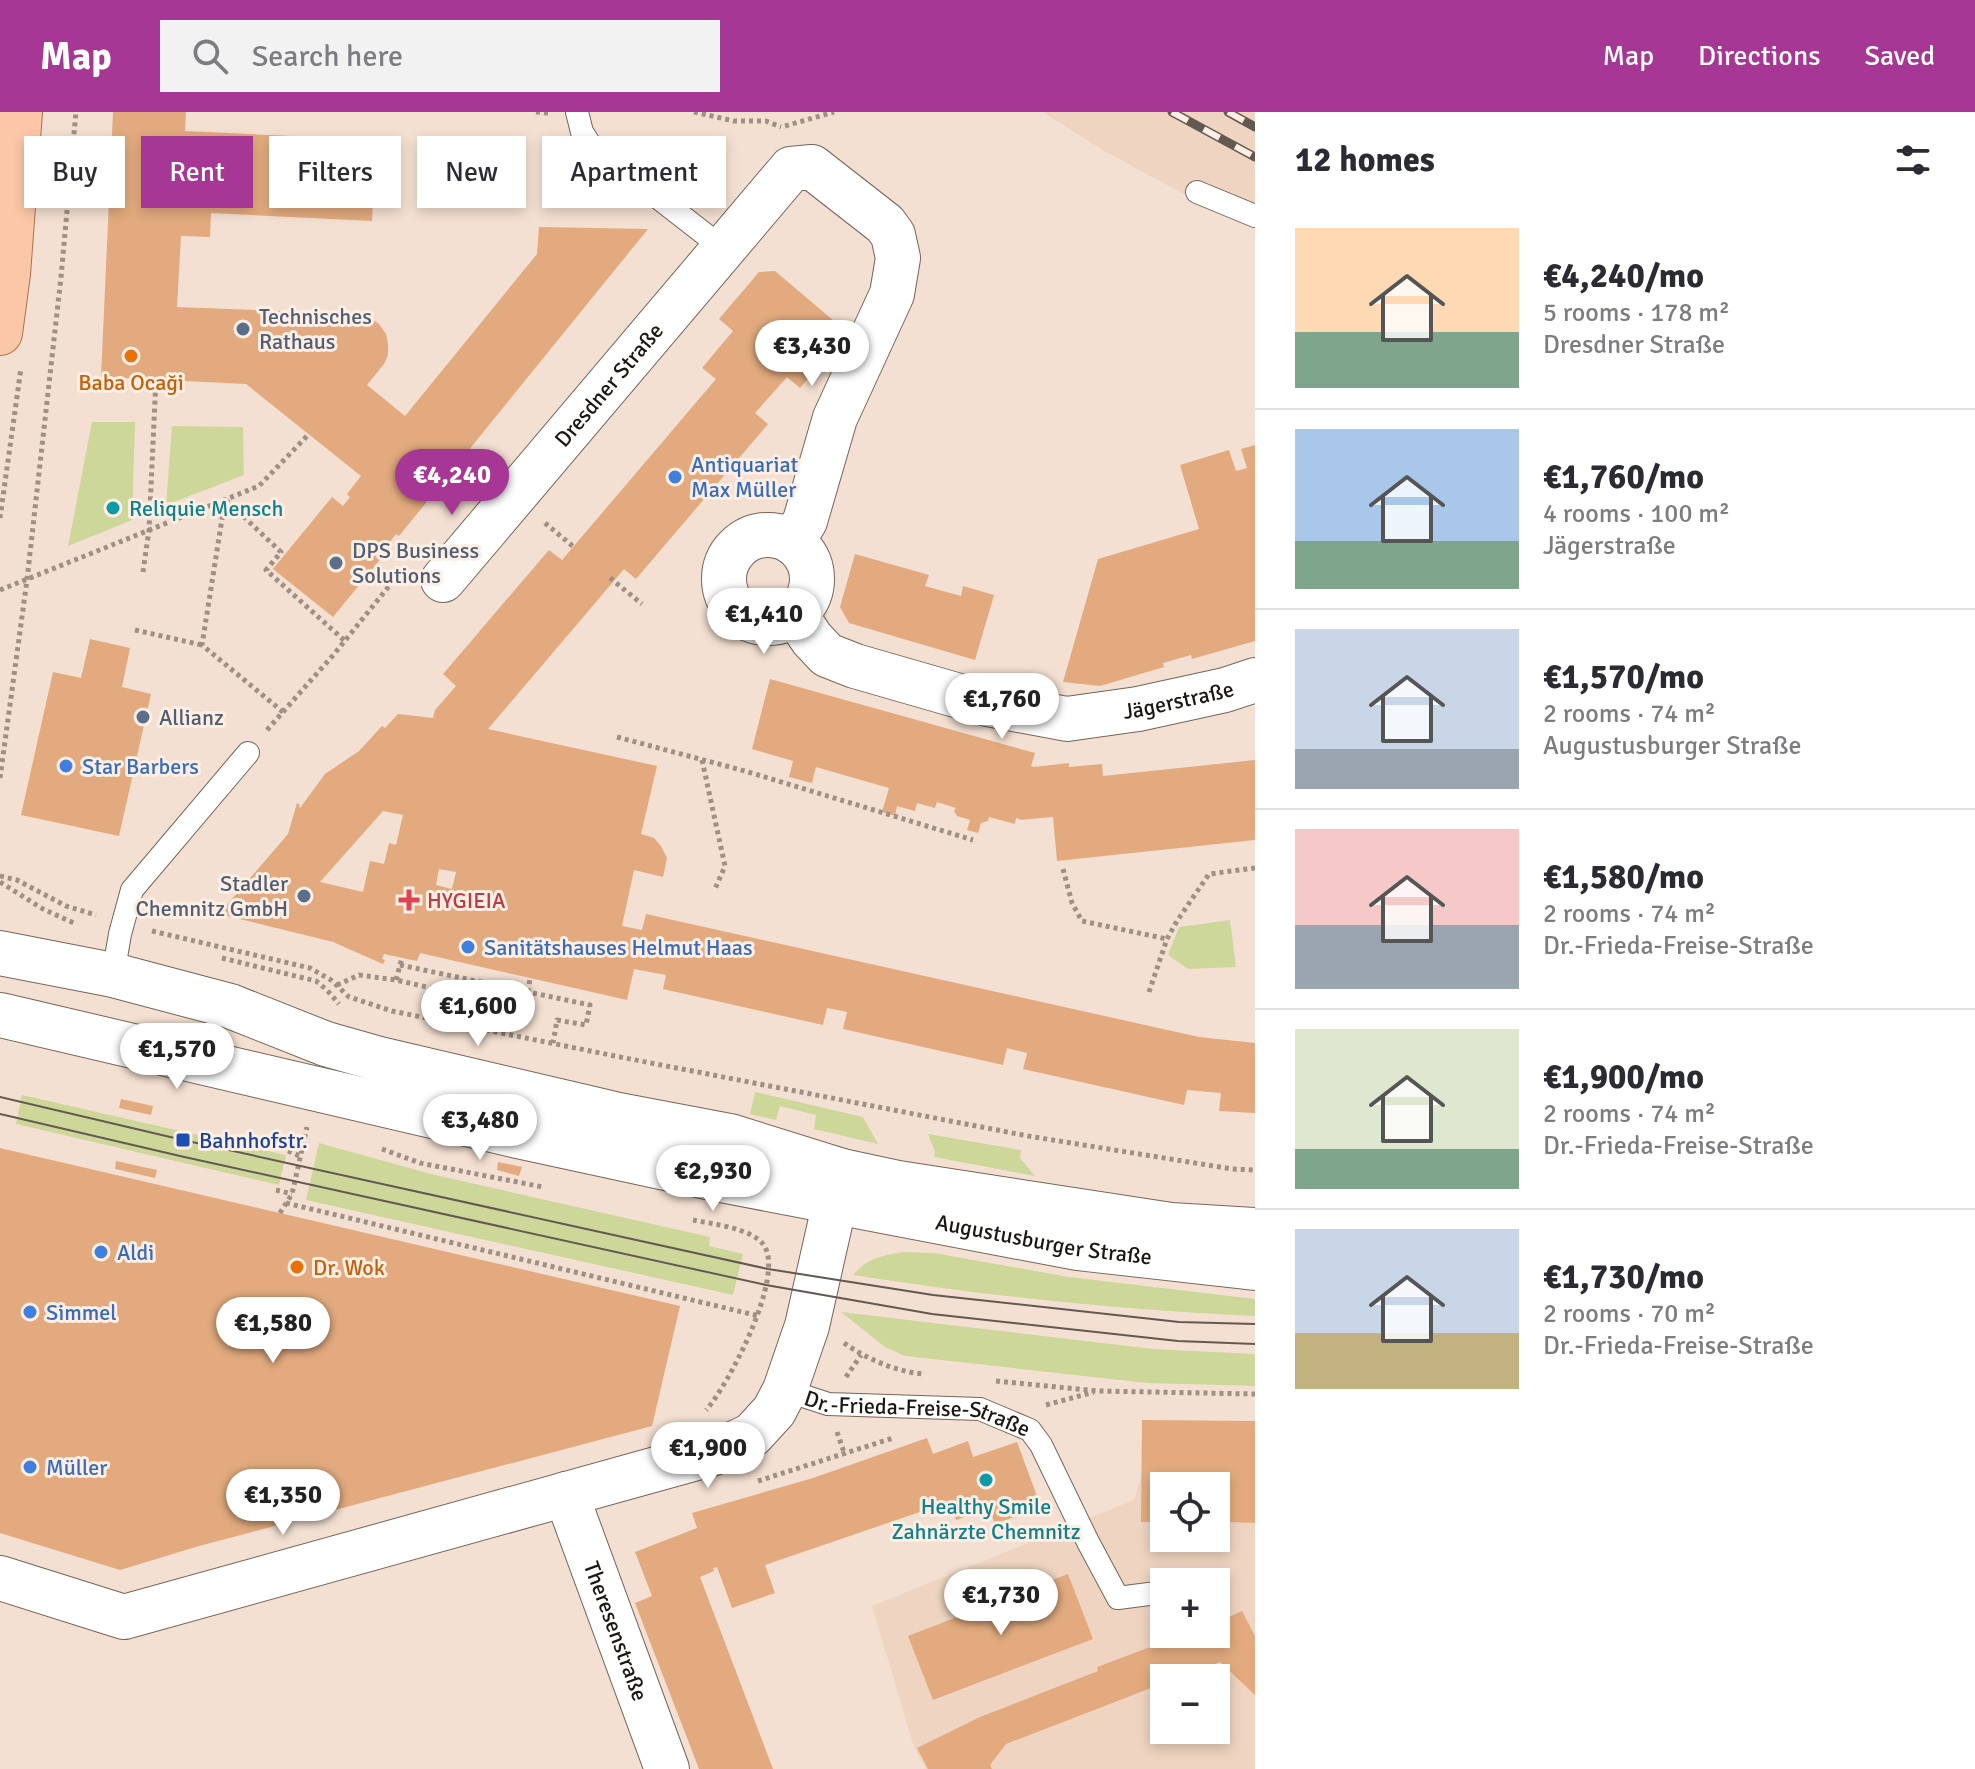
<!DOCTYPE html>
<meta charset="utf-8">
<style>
:root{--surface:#fff;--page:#f2f2f3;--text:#2b2b33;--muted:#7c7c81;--line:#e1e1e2;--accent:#a73794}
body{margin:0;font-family:Signika,sans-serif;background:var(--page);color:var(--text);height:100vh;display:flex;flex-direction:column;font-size:30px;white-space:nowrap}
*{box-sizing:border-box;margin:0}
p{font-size:26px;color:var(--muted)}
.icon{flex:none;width:44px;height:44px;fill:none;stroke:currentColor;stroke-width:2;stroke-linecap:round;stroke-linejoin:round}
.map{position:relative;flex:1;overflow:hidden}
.side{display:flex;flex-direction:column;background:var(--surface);width:720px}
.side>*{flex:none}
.top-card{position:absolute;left:24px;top:24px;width:760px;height:72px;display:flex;gap:16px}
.fabs{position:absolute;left:1150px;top:1360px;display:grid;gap:16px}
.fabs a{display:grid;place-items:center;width:80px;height:80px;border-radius:0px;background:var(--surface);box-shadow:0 4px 12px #0003;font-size:40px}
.price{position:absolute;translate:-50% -68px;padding:0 18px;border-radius:28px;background:#fff;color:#222;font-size:26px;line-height:52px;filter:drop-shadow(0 2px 4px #0008)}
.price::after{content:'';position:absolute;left:50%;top:48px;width:24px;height:18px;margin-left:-12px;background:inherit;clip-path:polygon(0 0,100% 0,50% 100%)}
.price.current{background:var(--accent);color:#fff}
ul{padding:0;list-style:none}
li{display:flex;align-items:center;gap:24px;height:200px;padding:0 40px}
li+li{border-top:2px solid var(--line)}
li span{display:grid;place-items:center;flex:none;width:224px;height:160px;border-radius:0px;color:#555}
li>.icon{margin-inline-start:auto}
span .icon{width:96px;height:96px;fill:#fffc;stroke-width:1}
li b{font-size:34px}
h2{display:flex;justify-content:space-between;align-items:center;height:96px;padding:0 40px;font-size:34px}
.tag{padding:0 28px;border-radius:0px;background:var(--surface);box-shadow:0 4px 12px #0003;font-size:28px;line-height:72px}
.tag.current{background:var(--accent);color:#fff}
header{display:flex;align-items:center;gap:48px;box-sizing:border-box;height:112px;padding:0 40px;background:var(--accent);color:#fff}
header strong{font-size:38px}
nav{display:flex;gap:44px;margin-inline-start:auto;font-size:28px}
.search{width:560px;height:72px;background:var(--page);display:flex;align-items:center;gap:20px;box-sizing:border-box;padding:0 28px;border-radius:0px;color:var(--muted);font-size:30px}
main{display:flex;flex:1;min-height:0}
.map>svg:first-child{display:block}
.built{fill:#eed4c1;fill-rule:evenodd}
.green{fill:#cdd79a}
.building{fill:#e2aa7e;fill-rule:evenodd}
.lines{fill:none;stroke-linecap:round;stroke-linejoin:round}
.service-casing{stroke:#766558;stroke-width:24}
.minor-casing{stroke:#766558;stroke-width:46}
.secondary-casing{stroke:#766558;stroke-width:46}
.primary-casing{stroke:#ac714d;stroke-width:46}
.path{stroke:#9f9086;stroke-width:5;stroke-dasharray:4 4;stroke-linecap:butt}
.service{stroke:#fff;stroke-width:22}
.minor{stroke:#fff;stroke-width:44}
.secondary{stroke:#fff;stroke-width:44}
.primary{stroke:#fcc7a8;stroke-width:44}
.tram{stroke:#645951;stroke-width:2}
.rail-casing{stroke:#645951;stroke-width:9}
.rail{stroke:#feeee3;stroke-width:6;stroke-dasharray:18;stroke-linecap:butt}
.service-dot{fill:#5c6f8a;stroke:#feeee3;stroke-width:3}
.food-dot{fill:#e8710a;stroke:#feeee3;stroke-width:3}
.shop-dot{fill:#3f7fe0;stroke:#feeee3;stroke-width:3}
.culture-dot{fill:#0f9aa8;stroke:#feeee3;stroke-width:3}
.health-dot{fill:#e0444e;stroke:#feeee3;stroke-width:3}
.transit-dot{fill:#1a4fb4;stroke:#feeee3;stroke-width:3}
.labels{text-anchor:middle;stroke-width:6;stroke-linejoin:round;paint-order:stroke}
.service-label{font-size:22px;fill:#4e5e75;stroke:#feeee3;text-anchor:start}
.food-label{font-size:22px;fill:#c56008;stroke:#feeee3}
.street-label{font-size:22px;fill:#1c1611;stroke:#feeee3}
.shop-label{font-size:22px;fill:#366cbe;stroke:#feeee3;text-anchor:start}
.culture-label{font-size:22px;fill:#0d838f;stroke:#feeee3;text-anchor:start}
.health-label{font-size:22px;fill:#be3a42;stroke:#feeee3;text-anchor:start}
.transit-label{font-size:22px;fill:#164399;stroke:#feeee3;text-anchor:start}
</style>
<header>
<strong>Map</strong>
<div class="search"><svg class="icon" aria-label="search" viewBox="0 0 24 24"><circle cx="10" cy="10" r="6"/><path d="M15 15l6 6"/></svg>Search here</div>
<nav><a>Map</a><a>Directions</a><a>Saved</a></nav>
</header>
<main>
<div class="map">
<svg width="1255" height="1657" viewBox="0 0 1255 1657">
<rect width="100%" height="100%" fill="#f4e0d2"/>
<g class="built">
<path d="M 1043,0 L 1255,0 L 1255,115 L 1184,82 L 1104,39 Z"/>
<path d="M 1158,1313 L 1255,1314 L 1255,1657 L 926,1657 L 914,1635 L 872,1494 L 1134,1388 ZM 1164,1374 L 1216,1374 L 1216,1426 L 1164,1426 ZM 1164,1470 L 1216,1470 L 1216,1522 L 1164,1522 ZM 1164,1566 L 1216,1566 L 1216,1618 L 1164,1618 Z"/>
</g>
<g class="green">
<path d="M 92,310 L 135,310 L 132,408 L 68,434 Z"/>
<path d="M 172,314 L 243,315 L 244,363 L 166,393 Z"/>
<path d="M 1230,808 L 1236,855 L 1188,857 L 1168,843 L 1179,815 Z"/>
<path d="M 755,980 L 863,1005 L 878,1032 L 814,1017 L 816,1003 L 780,994 L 776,1008 L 750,1002 Z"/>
<path d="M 22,983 L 286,1043 L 279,1073 L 16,1012 Z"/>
<path d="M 928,1022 L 1021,1038 L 1020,1046 L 1035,1064 L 934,1045 L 935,1040 Z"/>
<path d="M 319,1031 L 431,1062 L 710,1125 L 709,1134 L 743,1142 L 733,1183 L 306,1088 Z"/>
<path d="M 904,1140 L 934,1141 L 1069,1165 L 1255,1187 L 1255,1204 C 1120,1198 986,1184 853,1163 C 869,1145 881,1144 904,1140 Z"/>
<path d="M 841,1200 L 1153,1237 L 1255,1242 L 1255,1274 L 1147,1271 L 905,1244 L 885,1235 Z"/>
</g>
<g class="building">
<path d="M 113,0 L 186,0 L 185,19 L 376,28 L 372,109 L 211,101 L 210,125 L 181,124 L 177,195 L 357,202 L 369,205 L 379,212 L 386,222 L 388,232 L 388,243 L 384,252 L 367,273 L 405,304 L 537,142 L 539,115 L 648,117 L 399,424 L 396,422 L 389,431 L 392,433 L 333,505 L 273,457 L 332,385 L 343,394 L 350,385 L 347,382 L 361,364 L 246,272 L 101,265 Z"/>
<path d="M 775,159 L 847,220 L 800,276 L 787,265 L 755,301 L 768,312 L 636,467 L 624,457 L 488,617 L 657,654 L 641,722 L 654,726 L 661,734 L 667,746 L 663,765 L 634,758 L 622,814 L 642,818 L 646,802 L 1199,925 L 1255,931 L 1255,1001 L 1219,999 L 1221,981 L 1187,978 L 1184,993 L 1023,957 L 1027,941 L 1007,936 L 1003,953 L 843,917 L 847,900 L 827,896 L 823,913 L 663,877 L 666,863 L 634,857 L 627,888 L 420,841 L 417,849 L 384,842 L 382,847 L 385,848 L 383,852 L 333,830 L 219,802 L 288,722 L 297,691 L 300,693 L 299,695 L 300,696 L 325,662 L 359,639 L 382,614 L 385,616 L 398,602 L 433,606 L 435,598 L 456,574 L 443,562 L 549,438 L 562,448 L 716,267 L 702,256 L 733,219 L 719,207 L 759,160 ZM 383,699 L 403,703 L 396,733 L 389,731 L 384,752 L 370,749 L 363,780 L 320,770 ZM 439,757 L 456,760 L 452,777 L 436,773 Z"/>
<path d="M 1255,333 L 1255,529 L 1192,547 L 1191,543 L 1163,551 L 1164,555 L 1100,574 L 1063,570 L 1098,447 L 1199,417 L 1180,353 L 1229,338 L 1236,359 L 1247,356 L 1241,337 Z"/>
<path d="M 855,442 L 929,463 L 925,474 L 961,484 L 963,474 L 994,483 L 975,548 L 849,511 L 840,495 Z"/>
<path d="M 90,527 L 130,536 L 122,575 L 151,582 L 119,724 L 21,703 L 53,560 L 81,566 Z"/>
<path d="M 770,567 L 1035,641 L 1031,654 L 1034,655 L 1069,651 L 1069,655 L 1102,652 L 1103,664 L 1255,648 L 1255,728 L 1057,749 L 1053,705 L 1019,708 L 1020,707 L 1016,706 L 1015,712 L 989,705 L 988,709 L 981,711 L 978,721 L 967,718 L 970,708 L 957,704 L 954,699 L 956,696 L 937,690 L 935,696 L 917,691 L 915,699 L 897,694 L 895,704 L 882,700 L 889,676 L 816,655 L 812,671 L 789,665 L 793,649 L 752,637 Z"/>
<path d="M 121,987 L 153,994 L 151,1003 L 119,996 Z"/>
<path d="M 0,1036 L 680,1194 L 652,1314 L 199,1434 L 120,1458 L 0,1421 Z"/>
<path d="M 116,1049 L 157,1058 L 155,1066 L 115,1057 Z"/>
<path d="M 498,1050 L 522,1055 L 519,1064 L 497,1058 Z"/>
<path d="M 1142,1308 L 1255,1309 L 1255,1411 L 1229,1410 L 1229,1417 L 1216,1418 L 1216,1374 L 1164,1374 L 1164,1410 L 1141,1410 Z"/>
<path d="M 927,1326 L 933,1342 L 968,1329 L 973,1345 L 1017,1330 L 1041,1395 L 995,1412 L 989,1396 L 956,1408 L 949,1390 L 765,1453 L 775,1481 L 732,1496 L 717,1455 L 713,1456 L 714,1459 L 700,1465 L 773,1657 L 699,1657 L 635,1491 L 652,1484 L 635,1440 L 697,1416 L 692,1401 L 813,1366 Z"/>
<path d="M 1068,1462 L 1093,1527 L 933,1588 L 908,1524 Z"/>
<path d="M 1242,1499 L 1255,1524 L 1255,1583 L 1220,1550 L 1178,1566 L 1164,1566 L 1164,1571 L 1006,1632 L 990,1653 L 992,1657 L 928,1657 L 917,1636 L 980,1605 L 1098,1559 L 1097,1555 L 1185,1522 L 1187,1522 L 1188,1524 L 1193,1522 L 1216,1522 L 1216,1511 Z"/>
</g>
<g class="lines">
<defs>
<g id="service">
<path d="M 577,0 L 582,20 L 596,42 L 611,55 L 652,81 L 724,137"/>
<path d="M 1197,80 L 1255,104"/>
<path d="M 113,863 L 120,822 L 132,778 L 248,641"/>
<path id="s1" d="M 785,1278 L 828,1292 L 980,1297 L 1030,1318 L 1041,1333 L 1088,1430 L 1118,1486 L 1164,1480"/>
</g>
<g id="minor">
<circle cx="768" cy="467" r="44"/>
<path id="s2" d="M 443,468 L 791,57 L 812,55 L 885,112 L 893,123 L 898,146 L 892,182 L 835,306 L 805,409 L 792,430"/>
<path id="s3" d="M 795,502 L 812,527 L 827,543 L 855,554 L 987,592 L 1067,607 L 1138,597 L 1225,578 L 1255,568"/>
<path id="s4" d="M 566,1382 L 667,1657"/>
<path d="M 0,1466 L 124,1505 L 714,1341 L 752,1323 L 774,1299 L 785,1278 L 807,1214 L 842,1059"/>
</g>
<g id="secondary">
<path d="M 0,841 L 113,863 L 230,894 L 326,932 L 379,947 L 614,1002 L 730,1024 L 842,1059 L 898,1071 L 1171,1113 L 1255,1118"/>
<path id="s5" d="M 0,903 L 518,1024 L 721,1068 L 1077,1136 L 1255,1156"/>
</g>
<path id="primary" d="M 0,221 L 8,162 L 20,0"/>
</defs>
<use href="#service" class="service-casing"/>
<use href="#minor" class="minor-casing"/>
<use href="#secondary" class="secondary-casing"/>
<use href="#primary" class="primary-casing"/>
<g class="path">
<path d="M 536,0 L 548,1"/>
<path d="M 694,0 L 734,9 L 766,9 L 781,15"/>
<path d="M 785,14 L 834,0"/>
<path d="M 73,29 L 111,33"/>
<path d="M 225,388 L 202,533 L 283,600"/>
<path d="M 226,388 L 281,440 L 266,458 L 345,529"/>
<path d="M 0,406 L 21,256"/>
<path d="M 545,411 L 575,436"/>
<path d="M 143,460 L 149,418 L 156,267"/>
<path d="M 610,466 L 642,492"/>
<path d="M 0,478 L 259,374 L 309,322"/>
<path d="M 135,518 L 202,533"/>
<path d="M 267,618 L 335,541 L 402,458"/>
<path d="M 617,625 L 745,659 L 973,728"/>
<path d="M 702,648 L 725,754 L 715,777"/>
<path d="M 0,666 L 27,468 L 61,165 L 76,0"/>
<path d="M 1063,757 L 1072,791 L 1082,809 L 1167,827"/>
<path d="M 0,764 L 17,768 L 66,794 L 96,803"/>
<path d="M 0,770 L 43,797 L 76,812"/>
<path d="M 152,819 L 310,856 L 331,868 L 349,885 L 392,899 L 625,946 L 1028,1024 L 1232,1057 L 1255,1058"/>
<path d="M 222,846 L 316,869 L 327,878 L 339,892"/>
<path d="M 400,853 L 590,893 L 586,913 L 557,908 L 553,931"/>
<path d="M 396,868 L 402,846"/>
<path d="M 337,873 L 359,863 L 396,868 L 431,876 L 425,905"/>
<path d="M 528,880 L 530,866"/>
<path d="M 1149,880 L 1167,827 L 1177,809 L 1209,762 L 1255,756"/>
<path d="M 382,1037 L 420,1051 L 543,1075"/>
<path d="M 288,1039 L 300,1044"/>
<path d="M 276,1078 L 292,1082"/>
<path d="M 286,1091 L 759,1204"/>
<path d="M 280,1101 L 292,1082 L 307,1015"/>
<path d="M 693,1108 C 713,1112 750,1116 763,1132 C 787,1162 728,1274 706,1298"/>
<path d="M 844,1231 C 867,1247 894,1259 923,1262"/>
<path d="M 846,1265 L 861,1243"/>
<path d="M 996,1269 L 1098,1279 L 1255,1282"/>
<path d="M 1046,1293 L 1094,1280"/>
<path d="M 837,1320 L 845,1343"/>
<path d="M 758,1369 L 893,1326"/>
</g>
<use href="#service" class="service"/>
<use href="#minor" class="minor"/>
<use href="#secondary" class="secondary"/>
<use href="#primary" class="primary"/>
<g class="tram">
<path d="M 0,985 L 183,1028 L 768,1157 L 933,1183 L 1179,1210 L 1255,1212"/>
<path d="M 0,1002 L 180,1044 L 766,1173 L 932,1202 L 1178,1229 L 1255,1232"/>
</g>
<defs>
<g id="rail">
<path d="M 1172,0 L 1255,45"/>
<path d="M 1228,0 L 1255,15"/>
</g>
</defs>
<use href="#rail" class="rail-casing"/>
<use href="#rail" class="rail"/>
</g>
<g class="service-dot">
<circle cx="243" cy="217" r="8"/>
<circle cx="336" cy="451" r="8"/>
<circle cx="143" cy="605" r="8"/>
<circle cx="304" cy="784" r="8"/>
</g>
<g class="food-dot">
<circle cx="131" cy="244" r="8"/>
<circle cx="297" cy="1155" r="8"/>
</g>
<g class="shop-dot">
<circle cx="675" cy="365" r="8"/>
<circle cx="66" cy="654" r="8"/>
<circle cx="468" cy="835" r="8"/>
<circle cx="101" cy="1140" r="8"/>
<circle cx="30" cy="1200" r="8"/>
<circle cx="30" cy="1355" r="8"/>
</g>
<g class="culture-dot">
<circle cx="113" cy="396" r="8"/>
<circle cx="986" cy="1368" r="8"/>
</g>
<path class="health-dot" d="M405 776h8v8h8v8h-8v8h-8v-8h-8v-8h8z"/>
<rect class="transit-dot" x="175" y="1020" width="16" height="16" rx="4"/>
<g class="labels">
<g class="service-label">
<text x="259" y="212">Technisches<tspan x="259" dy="25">Rathaus</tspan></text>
<text x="352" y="446">DPS Business<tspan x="352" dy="25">Solutions</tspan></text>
<text x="159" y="613">Allianz</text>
<text x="288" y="779" text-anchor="end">Stadler<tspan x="288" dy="25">Chemnitz GmbH</tspan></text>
</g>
<g class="food-label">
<text x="131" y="278">Baba Ocaği</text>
<text x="313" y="1163" text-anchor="start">Dr. Wok</text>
</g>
<g class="street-label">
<text dy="8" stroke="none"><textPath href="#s2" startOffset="256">Dresdner Straße</textPath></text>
<text dy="8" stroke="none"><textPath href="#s3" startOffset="414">Jägerstraße</textPath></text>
<text dy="8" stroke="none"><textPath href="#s5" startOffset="1068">Augustusburger Straße</textPath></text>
<text dy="8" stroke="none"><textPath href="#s1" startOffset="136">Dr.-Frieda-Freise-Straße</textPath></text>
<text dy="8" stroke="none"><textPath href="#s4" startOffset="146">Theresenstraße</textPath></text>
</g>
<g class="shop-label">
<text x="691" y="360">Antiquariat<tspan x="691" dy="25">Max Müller</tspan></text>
<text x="82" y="662">Star Barbers</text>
<text x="484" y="843">Sanitätshauses Helmut Haas</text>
<text x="117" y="1148">Aldi</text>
<text x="46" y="1208">Simmel</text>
<text x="46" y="1363">Müller</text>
</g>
<g class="culture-label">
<text x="129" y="404">Reliquie Mensch</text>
<text x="986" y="1402" text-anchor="middle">Healthy Smile<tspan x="986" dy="25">Zahnärzte Chemnitz</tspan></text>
</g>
<g class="health-label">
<text x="427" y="796">HYGIEIA</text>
</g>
<g class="transit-label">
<text x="199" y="1036">Bahnhofstr.</text>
</g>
</g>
</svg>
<div class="fabs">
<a><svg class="icon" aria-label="locate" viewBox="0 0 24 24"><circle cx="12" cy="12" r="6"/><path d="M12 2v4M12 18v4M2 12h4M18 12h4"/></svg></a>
<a>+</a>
<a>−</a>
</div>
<b class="price" style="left:812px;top:276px">€3,430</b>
<b class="price current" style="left:452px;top:405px">€4,240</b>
<b class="price" style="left:764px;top:544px">€1,410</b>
<b class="price" style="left:1002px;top:629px">€1,760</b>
<b class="price" style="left:478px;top:936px">€1,600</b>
<b class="price" style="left:177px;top:979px">€1,570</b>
<b class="price" style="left:480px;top:1050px">€3,480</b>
<b class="price" style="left:713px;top:1101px">€2,930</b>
<b class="price" style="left:273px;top:1253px">€1,580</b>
<b class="price" style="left:708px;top:1378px">€1,900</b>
<b class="price" style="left:283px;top:1425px">€1,350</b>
<b class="price" style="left:1001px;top:1525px">€1,730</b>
<div class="top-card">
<a class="tag">Buy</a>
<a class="tag current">Rent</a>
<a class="tag">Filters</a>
<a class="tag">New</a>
<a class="tag">Apartment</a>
</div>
</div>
<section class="side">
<h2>12 homes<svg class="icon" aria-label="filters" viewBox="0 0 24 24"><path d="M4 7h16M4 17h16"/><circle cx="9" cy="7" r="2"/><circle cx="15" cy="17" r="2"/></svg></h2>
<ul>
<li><span style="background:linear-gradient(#ffd9b3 65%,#7fa58c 0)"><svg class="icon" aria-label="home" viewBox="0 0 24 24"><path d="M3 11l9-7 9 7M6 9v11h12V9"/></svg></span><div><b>€4,240/mo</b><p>5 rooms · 178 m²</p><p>Dresdner Straße</p></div></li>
<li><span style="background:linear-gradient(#a9c7e8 70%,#7fa58c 0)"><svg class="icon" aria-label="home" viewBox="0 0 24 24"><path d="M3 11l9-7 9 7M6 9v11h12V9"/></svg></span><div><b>€1,760/mo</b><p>4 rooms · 100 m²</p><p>Jägerstraße</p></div></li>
<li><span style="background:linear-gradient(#c9d6e8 75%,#9aa5b1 0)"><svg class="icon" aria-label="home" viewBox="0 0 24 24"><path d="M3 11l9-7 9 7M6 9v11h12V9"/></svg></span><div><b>€1,570/mo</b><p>2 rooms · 74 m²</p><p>Augustusburger Straße</p></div></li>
<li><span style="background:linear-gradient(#f6c9c9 60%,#9aa5b1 0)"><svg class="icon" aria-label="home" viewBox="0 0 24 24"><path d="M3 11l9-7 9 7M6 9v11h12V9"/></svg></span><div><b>€1,580/mo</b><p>2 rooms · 74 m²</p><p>Dr.-Frieda-Freise-Straße</p></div></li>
<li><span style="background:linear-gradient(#dfe7d0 75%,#7fa58c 0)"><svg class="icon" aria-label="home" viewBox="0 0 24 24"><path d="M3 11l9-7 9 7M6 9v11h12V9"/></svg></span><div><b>€1,900/mo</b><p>2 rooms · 74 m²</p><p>Dr.-Frieda-Freise-Straße</p></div></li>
<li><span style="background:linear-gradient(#c9d6e8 65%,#c2b280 0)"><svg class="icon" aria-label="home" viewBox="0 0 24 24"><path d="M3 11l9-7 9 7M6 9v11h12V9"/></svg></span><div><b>€1,730/mo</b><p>2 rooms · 70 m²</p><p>Dr.-Frieda-Freise-Straße</p></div></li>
</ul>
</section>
</main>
